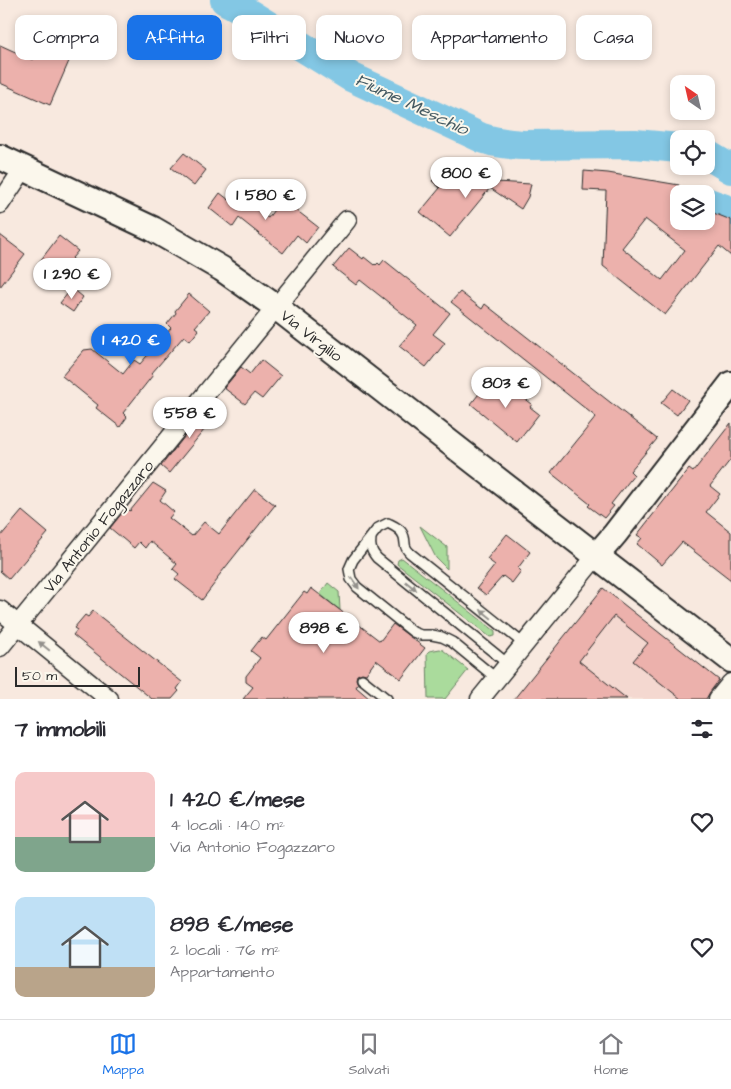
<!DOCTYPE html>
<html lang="it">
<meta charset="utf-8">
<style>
:root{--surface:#fff;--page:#f2f2f3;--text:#2b2b33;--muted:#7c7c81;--line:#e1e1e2;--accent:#1a73e8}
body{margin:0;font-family:"Architects Daughter",sans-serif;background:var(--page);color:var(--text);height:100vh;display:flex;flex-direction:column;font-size:19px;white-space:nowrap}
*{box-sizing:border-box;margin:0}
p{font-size:16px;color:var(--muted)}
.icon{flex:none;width:28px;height:28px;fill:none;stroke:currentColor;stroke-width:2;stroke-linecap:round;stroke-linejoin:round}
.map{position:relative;height:699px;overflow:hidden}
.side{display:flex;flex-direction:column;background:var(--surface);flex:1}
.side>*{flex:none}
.banner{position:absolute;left:15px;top:15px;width:701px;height:45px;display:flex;gap:10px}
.needle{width:32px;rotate:326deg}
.fabs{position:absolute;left:670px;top:75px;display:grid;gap:10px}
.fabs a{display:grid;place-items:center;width:45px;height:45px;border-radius:10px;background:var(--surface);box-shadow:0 2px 8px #0003;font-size:25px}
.scale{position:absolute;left:15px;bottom:12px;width:125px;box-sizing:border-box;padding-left:5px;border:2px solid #2b2b2b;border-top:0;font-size:14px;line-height:18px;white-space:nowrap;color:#2b2b2b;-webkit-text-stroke:4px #fbf7ec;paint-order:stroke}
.price{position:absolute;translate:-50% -42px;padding:0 11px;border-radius:18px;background:#fff;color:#222;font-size:16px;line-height:32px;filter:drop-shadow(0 1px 2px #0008)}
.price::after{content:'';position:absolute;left:50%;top:30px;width:15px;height:11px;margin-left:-8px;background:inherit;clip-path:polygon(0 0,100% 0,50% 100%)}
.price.on{background:var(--accent);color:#fff}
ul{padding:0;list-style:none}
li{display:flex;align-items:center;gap:15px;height:125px;padding:0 15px}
li span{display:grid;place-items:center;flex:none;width:140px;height:100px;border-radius:10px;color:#555}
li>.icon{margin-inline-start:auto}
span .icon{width:60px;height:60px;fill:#fffc;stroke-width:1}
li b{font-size:21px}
h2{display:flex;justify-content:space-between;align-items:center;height:60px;padding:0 15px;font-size:21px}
.chip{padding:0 18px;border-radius:10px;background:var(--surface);box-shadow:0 2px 8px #0003;font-size:18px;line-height:45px}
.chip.on{background:var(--accent);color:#fff}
.tabs{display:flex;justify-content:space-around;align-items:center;height:70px;border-top:1px solid var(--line);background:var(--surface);font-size:14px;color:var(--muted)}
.tabs a{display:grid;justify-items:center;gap:2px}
.tabs .on{color:var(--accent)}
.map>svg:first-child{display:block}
.built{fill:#f4d8d0}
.green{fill:#aadb9c;stroke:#6a8364}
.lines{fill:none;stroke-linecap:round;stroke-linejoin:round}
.river{stroke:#83c7e4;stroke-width:30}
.building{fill:#ecb1ac;stroke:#2b2b2b;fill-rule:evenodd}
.service-casing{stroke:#2b2b2b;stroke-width:12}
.minor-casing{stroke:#2b2b2b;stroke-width:21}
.secondary-casing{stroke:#2b2b2b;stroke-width:28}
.service{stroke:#fbf7ec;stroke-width:9}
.minor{stroke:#fbf7ec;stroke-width:18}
.secondary{stroke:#fbf7ec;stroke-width:24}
.oneway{fill:#93918c}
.labels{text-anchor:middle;stroke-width:4;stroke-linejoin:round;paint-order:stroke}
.street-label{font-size:16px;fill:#2b2b2b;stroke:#fbf7ec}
.water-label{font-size:18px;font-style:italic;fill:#455a62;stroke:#fbf7ec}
</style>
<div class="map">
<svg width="731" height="699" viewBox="0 0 731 699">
<rect width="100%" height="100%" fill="#f8e9df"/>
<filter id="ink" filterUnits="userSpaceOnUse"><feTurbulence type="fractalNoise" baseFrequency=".02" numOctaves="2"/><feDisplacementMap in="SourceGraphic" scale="10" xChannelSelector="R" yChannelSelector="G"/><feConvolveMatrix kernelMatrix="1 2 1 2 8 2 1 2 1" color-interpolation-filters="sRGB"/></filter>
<g filter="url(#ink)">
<path class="built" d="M 603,588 L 720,681 L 706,699 L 514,699 Z"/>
<g class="green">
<path d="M 420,526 L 447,547 L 447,569 L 436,558 Z"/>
<path d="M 402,558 L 495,631 L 495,636 L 490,637 L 397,564 L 398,560 Z"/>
<path d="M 328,583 L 339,592 L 340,610 L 320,594 Z"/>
<path d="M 440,649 L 443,650 L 468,670 L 445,699 L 428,699 L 427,653 L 429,651 Z"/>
</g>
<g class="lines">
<g class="river">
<path d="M 225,0 L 238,7 L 351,77 L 482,138 C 496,143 508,144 523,145 L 635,144 L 679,148"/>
<path d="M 706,154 L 731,169"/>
<path d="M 706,202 L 731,211"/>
</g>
</g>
<g class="building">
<path d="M 48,24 L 79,38 L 50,105 L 0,83 L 0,45 L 33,60 Z"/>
<path d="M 184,153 L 206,170 L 194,186 L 171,168 Z"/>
<path d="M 584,171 L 608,173 L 679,185 L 679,221 L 706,221 L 706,210 L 731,220 L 731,256 L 719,246 L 665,315 L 603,266 L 606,191 L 583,190 ZM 645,219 L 685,250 L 662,280 L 622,248 Z"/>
<path d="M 440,172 L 495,182 L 531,184 L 528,197 L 521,209 L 490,188 L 450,237 L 420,212 L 440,188 L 432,181 Z"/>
<path d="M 220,193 L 229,200 L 235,193 L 268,218 L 282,199 L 318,227 L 306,243 L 297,235 L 283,253 L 239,218 L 233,227 L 209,208 Z"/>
<path d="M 0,235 L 25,254 L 0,287 Z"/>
<path d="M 59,236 L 78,251 L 72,258 L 74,260 L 60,282 L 37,265 Z"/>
<path d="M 349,248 L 363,259 L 364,257 L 374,265 L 375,264 L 376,265 L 378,263 L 380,265 L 384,260 L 450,313 L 433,334 L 445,343 L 426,367 L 399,346 L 417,325 L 360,280 L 356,285 L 333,267 Z"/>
<path d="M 72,288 L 83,297 L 73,312 L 60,303 Z"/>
<path d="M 460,292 L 482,309 L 485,304 L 657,439 L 630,471 L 634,475 L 611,504 L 614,506 L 604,518 L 588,506 L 590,504 L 551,473 L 596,417 L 451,302 Z"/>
<path d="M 189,294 L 209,311 L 195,327 L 199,330 L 190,341 L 184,336 L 151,374 L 153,375 L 123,413 L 127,417 L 120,427 L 96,408 L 98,405 L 62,376 L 84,350 L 92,349 L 123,374 L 134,360 L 140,364 L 171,328 L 167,324 L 176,313 L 175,311 Z"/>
<path d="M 261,360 L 281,376 L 262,399 L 254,393 L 245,404 L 224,388 L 241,367 L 250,374 Z"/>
<path d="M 492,377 L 503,386 L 505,383 L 532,404 L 530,407 L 539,414 L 517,442 L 471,404 Z"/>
<path d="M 673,389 L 688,400 L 677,415 L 661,403 Z"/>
<path d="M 209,406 L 218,413 L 169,473 L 161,466 Z"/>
<path d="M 731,423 L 731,459 L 710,486 L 720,494 L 706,512 L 731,532 L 731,580 L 682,542 L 662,565 L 637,544 L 642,538 L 637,535 L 689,469 L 693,472 Z"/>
<path d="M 153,483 L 166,491 L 160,500 L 174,512 L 169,518 L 192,536 L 204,522 L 219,534 L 255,489 L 275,505 L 217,578 L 218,579 L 202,600 L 175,579 L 179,574 L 173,569 L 177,564 L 150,541 L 145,548 L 139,542 L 134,548 L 110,528 L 126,508 L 130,511 Z"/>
<path d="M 22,511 L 48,533 L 9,579 L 0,571 L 0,537 Z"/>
<path d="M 507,534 L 530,552 L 518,568 L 521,571 L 512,583 L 503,576 L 486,595 L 477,588 L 495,565 L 487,559 Z"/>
<path d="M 311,588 L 380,641 L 393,624 L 425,648 L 401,679 L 376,660 L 366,674 L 362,673 L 357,675 L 356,679 L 358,684 L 356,687 L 370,699 L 243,699 L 253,687 L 246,682 L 246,676 L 260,658 L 251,651 L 262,637 L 266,640 L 304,592 L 307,594 Z"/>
<path d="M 603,588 L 719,680 L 710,692 L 706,699 L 681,699 L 633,661 L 648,643 L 614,616 L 579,661 L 627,699 L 514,699 Z"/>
<path d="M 93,611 L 182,682 L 177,689 L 179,691 L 172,699 L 152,699 L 73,635 L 77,630 L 74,628 L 85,615 L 88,617 Z"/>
</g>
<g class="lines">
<defs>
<g id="service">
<path d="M 371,538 C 370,547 371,551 377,558 L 508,664"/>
<path d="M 362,679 L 387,699"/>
<path d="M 497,679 L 452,642 L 442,637 L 432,635 L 421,635 L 413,632 L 357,587 L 351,579 L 349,569 L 353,560 L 378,528 L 388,523 C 394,526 402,529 404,537 C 406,544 403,546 410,553 L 524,644"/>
</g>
<g id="minor">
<path d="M 0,204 L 24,168"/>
<path d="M 0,610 L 109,699"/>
<path d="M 0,647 L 347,220"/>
<path d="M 480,699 L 597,555"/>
<path d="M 718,699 L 731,683"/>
</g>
<g id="secondary">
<path d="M 0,157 L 153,229 L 222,269 L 276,307 L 476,463 L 731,660"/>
<path d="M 597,555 L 615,534 L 731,384"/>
</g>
</defs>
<use href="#service" class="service-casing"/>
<use href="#minor" class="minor-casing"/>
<use href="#secondary" class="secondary-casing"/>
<use href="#service" class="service"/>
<use href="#minor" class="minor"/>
<use href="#secondary" class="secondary"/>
</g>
<defs><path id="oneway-solid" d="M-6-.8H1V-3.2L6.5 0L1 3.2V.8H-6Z" transform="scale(1.25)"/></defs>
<g class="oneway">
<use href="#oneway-solid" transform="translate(355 583) rotate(55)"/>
<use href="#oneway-solid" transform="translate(411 586) rotate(39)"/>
<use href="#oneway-solid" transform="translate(486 614) rotate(-141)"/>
<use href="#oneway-solid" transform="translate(44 646) rotate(-141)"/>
</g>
</g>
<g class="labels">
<g class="street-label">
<text transform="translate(312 335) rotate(38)" y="6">Via Virgilio</text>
<text transform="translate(98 526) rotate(-51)" y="6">Via Antonio Fogazzaro</text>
</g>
<g class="water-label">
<text transform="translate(412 104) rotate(25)" y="6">Fiume Meschio</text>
</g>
</g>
</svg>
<div class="fabs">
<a><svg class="needle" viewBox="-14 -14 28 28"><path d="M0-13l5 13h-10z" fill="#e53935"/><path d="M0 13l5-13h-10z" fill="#7c7c81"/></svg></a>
<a><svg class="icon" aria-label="locate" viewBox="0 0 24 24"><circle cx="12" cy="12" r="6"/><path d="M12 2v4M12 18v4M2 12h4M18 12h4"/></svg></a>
<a><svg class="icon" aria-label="layers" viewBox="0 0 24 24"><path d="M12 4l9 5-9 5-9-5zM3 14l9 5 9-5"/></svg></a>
</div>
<div class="scale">50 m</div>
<b class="price" style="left:466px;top:199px">800 €</b>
<b class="price" style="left:266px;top:221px">1 580 €</b>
<b class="price" style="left:72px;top:300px">1 290 €</b>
<b class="price on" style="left:131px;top:366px">1 420 €</b>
<b class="price" style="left:506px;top:409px">803 €</b>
<b class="price" style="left:190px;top:439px">558 €</b>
<b class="price" style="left:324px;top:654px">898 €</b>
<div class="banner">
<a class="chip">Compra</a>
<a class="chip on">Affitta</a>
<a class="chip">Filtri</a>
<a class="chip">Nuovo</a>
<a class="chip">Appartamento</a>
<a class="chip">Casa</a>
</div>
</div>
<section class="side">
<h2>7 immobili<svg class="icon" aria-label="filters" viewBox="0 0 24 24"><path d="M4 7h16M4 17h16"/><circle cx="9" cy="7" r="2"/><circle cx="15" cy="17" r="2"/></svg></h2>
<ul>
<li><span style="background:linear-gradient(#f6c9c9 65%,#7fa58c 0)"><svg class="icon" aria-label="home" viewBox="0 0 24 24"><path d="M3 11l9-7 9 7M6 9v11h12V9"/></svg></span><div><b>1 420 €/mese</b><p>4 locali · 140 m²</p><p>Via Antonio Fogazzaro</p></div><svg class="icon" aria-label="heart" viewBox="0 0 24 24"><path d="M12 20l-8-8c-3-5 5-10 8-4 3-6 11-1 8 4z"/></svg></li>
<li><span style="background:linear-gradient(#bfe0f5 70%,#b9a48a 0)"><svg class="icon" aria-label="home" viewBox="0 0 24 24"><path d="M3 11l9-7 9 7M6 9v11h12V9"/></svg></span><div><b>898 €/mese</b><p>2 locali · 76 m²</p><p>Appartamento</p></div><svg class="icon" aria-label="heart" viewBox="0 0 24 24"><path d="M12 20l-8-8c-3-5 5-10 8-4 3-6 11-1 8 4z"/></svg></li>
</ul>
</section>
<nav class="tabs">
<a class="on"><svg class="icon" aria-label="map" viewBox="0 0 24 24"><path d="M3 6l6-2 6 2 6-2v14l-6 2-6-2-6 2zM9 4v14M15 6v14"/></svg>Mappa</a>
<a><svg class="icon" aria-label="saved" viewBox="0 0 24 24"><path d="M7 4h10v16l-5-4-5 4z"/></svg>Salvati</a>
<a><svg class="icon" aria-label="home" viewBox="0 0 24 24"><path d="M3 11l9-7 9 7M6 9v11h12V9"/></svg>Home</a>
</nav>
